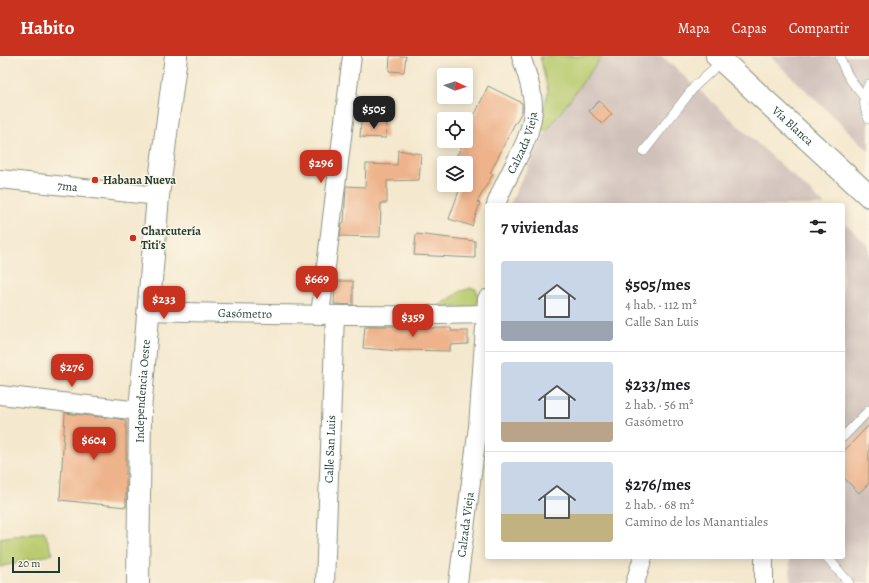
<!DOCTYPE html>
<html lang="es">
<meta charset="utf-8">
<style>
:root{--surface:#fff;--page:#f6f6f6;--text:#202124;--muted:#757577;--line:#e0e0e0;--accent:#c8321e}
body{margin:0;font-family:Alegreya,serif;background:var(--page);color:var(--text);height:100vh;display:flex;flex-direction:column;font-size:15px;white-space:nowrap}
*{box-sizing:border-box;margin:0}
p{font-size:13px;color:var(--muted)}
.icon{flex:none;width:22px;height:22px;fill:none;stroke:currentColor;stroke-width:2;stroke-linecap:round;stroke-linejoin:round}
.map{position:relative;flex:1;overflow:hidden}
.drawer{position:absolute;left:485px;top:147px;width:360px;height:356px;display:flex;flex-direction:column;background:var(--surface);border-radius:4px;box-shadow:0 2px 10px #0003}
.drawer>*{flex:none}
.needle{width:26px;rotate:93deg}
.controls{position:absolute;left:437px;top:12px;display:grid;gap:8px}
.controls a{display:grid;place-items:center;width:36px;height:36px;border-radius:4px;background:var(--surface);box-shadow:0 2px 10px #0003;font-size:20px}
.scale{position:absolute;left:12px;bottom:10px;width:48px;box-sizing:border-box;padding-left:4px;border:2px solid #1f3d34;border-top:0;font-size:11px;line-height:14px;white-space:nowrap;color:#1f3d34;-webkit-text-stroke:3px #fcf5e5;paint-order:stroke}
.price{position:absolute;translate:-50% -34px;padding:0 9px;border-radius:8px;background:var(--accent);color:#fff;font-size:13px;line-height:26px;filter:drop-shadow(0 1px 2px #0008)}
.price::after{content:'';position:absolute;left:50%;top:24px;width:12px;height:9px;margin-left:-6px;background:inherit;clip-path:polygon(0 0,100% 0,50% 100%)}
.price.selected{background:#222;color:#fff}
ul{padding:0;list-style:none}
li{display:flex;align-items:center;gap:12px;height:100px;padding:0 16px}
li+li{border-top:1px solid var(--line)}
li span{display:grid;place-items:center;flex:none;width:112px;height:80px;border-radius:4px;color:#555}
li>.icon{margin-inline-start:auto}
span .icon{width:48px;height:48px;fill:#fffc;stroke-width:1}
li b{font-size:17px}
h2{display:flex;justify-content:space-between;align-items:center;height:48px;padding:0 16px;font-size:17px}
header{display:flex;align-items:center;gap:24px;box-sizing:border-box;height:56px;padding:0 20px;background:var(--accent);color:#fff}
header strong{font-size:19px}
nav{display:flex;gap:22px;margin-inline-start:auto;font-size:14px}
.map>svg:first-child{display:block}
.industrial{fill:#cfc0ba}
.green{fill:#b9cb6f;stroke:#6c8452}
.building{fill:#eeb38b}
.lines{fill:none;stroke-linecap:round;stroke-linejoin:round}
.lane-casing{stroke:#8a9281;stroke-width:10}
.street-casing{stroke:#8a9281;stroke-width:20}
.secondary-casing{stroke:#8a9281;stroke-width:24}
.primary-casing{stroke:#8a9281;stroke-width:24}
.lane{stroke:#fff;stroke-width:9}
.street{stroke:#fff;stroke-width:18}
.secondary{stroke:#fff;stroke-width:22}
.primary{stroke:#fff;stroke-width:22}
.poi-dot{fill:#c8321e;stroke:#fcf5e5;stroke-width:1.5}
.labels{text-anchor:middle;stroke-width:3;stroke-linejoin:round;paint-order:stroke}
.street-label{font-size:12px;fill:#1f3d34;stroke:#fcf5e5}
.poi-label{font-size:12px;font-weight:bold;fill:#1f3d34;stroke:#fcf5e5;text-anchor:start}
</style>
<header>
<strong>Habito</strong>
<nav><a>Mapa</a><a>Capas</a><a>Compartir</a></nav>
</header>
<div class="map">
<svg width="869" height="527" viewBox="0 0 869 527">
<rect width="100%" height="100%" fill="#fcf5e5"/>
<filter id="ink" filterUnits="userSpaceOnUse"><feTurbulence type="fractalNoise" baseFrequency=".025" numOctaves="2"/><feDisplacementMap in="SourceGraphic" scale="8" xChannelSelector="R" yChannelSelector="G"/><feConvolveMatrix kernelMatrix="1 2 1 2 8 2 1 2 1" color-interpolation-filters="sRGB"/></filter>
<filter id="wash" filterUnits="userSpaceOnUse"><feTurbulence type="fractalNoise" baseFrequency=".012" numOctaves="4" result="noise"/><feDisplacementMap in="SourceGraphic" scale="16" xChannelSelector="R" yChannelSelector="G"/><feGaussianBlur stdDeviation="0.9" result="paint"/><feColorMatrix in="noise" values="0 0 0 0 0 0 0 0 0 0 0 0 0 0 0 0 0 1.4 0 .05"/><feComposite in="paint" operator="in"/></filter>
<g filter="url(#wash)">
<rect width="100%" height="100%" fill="#f4e8ce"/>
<g class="industrial">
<path d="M 602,0 L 662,0 L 825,149 L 510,149 L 518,131 L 546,76 Z"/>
<path d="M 770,0 L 869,0 L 869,95 Z"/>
<path d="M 843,166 L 869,190 L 869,527 L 791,527 L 789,501 L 843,501 Z"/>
</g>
<g class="green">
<path d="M 540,0 L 602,0 L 546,76 L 539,72 L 548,36 Z"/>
<path d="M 471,232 L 476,233 C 479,241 478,246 473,253 L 439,250 L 461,235 Z"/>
<path d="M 44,475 L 53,498 L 0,511 L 0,482 Z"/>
</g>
<g id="blocks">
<g class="building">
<path d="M 390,0 L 406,0 L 404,16 L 389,15 Z"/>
<path d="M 488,30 L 522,47 L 522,55 L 516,67 L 515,67 L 490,117 L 493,118 L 477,146 L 480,147 L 472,170 L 449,163 L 461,129 L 466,129 L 466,107 L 452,107 L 464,87 L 462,85 L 466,85 L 466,78 Z"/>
<path d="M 599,45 L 612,58 L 602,68 L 589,55 Z"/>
<path d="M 361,66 L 387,67 L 386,82 L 360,81 Z"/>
<path d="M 398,94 L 421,98 L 419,124 L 387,125 L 387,147 L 381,147 L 380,181 L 340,180 L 342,167 L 344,167 L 346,130 L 365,131 L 366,108 L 397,109 Z"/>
<path d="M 416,178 L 475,185 L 475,202 L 414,199 Z"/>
<path d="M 335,225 L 353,225 L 353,249 L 334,248 Z"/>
<path d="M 365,270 L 425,270 L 425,272 L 451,272 L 451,275 L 468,275 L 468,288 L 450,289 L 450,295 L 399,294 L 399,295 L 363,292 Z"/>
<path d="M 65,357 L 126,364 L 126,451 L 60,444 Z"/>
<path d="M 869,369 L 869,427 L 859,437 L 843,421 L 843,396 Z"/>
</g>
</g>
</g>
<g filter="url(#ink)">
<use href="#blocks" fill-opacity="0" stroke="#8a9281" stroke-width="1"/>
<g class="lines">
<defs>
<g id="lane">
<path d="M 840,0 C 844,17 854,29 865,42"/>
<path d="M 869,28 C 863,40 863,50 869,63"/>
<path d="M 644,95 L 695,30 L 722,5"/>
<path d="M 843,381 L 869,354"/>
<path d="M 827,501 L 849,527"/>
</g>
<g id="street">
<path id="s1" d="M 0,123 L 158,140"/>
<path id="s2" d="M 496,149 C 506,117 533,86 533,51 C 533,34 526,16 521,0"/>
<path id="s3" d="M 147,255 C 260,258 373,261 487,258"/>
<path d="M 320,259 L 352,0"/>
<path d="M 0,339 L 140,355"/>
<path id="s4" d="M 325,527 L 335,259"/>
<path id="s5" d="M 458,527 L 478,371 L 487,243"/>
<path d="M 635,527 L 643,501"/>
<path d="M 764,527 L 764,501"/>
</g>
<g id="secondary">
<path id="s6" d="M 138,527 L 140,355 L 158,140 L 176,0"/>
</g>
<g id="primary">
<path id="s7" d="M 717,0 L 869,140"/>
</g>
</defs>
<use href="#lane" class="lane-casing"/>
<use href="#street" class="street-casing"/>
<use href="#secondary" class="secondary-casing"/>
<use href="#primary" class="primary-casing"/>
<use href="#lane" class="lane"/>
<use href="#street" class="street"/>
<use href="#secondary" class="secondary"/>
<use href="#primary" class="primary"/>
</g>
</g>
<g class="poi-dot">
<circle cx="95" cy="124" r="4"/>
<circle cx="133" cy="182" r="4"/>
</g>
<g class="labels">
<g class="street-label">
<text dy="4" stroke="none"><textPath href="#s7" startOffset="103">Vía Blanca</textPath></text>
<text dy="4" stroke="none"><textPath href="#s2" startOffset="68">Calzada Vieja</textPath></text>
<text dy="4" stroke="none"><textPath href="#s1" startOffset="68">7ma</textPath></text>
<text dy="4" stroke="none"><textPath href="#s3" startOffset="98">Gasómetro</textPath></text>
<text dy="4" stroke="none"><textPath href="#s6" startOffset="192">Independencia Oeste</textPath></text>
<text dy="4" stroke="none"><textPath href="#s4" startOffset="134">Calle San Luis</textPath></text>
<text dy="4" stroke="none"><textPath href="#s5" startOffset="59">Calzada Vieja</textPath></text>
</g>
<g class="poi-label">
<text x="103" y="128">Habana Nueva</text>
<text x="141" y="179">Charcutería<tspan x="141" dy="14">Titi's</tspan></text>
</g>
</g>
</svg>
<div class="controls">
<a><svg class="needle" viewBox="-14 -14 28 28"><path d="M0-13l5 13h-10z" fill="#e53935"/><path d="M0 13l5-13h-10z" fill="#757577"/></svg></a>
<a><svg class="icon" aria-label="locate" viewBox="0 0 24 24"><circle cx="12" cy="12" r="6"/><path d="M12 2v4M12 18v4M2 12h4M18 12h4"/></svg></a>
<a><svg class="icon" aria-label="layers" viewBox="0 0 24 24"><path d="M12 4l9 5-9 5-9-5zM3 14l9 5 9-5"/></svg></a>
</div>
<div class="scale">20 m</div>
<b class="price selected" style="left:374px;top:74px">$505</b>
<b class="price" style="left:321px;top:128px">$296</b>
<b class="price" style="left:317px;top:244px">$669</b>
<b class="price" style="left:164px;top:264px">$233</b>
<b class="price" style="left:413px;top:282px">$359</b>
<b class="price" style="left:72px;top:332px">$276</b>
<b class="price" style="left:94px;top:405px">$604</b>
<section class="drawer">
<h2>7 viviendas<svg class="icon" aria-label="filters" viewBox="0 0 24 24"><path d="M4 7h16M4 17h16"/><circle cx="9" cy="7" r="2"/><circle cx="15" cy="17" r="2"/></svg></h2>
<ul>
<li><span style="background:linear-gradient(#c9d6e8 75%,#9aa5b1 0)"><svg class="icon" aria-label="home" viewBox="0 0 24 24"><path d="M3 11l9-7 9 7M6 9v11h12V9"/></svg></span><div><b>$505/mes</b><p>4 hab. · 112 m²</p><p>Calle San Luis</p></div></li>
<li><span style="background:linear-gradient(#c9d6e8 75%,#b9a48a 0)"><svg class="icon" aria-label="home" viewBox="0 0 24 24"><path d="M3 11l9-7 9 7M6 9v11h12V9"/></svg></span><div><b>$233/mes</b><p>2 hab. · 56 m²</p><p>Gasómetro</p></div></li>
<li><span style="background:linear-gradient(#c9d6e8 65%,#c2b280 0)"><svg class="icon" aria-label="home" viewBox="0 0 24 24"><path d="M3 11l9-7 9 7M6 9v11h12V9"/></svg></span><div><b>$276/mes</b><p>2 hab. · 68 m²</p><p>Camino de los Manantiales</p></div></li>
</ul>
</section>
</div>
